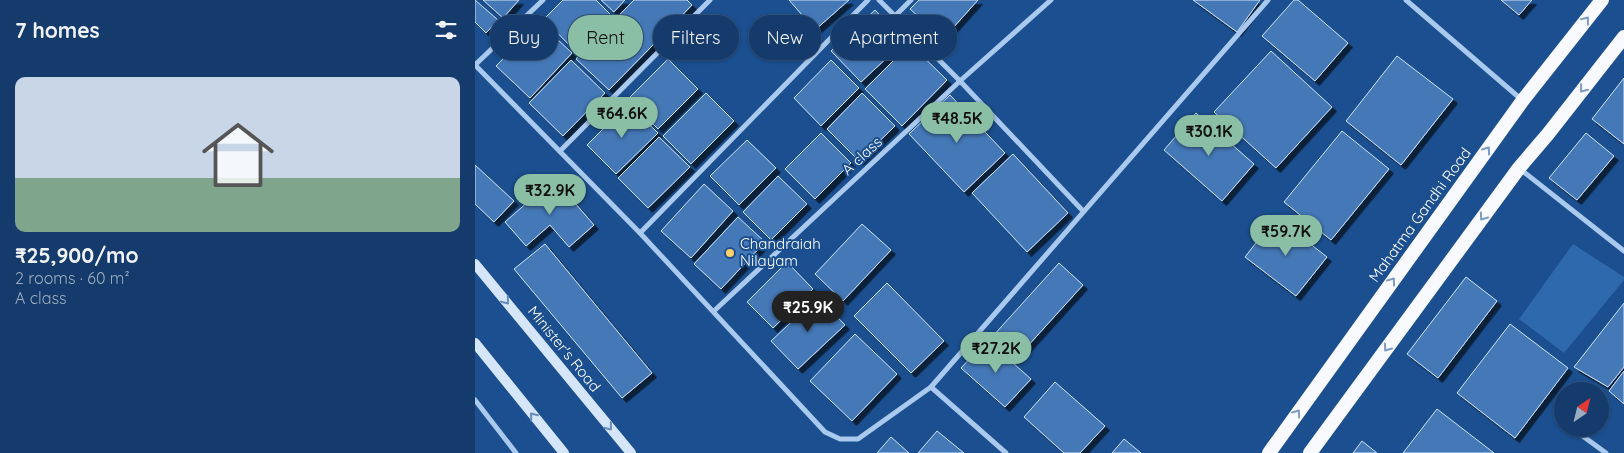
<!DOCTYPE html>
<meta charset="utf-8">
<style>
:root{--surface:#143b6b;--page:#214673;--text:#f1f3f6;--muted:#9dadc1;--line:#33557e;--accent:#8abfa5}
body{margin:0;font-family:Quicksand,sans-serif;background:var(--page);color:var(--text);height:100vh;display:flex;flex-direction:column;font-size:19px;white-space:nowrap}
*{box-sizing:border-box;margin:0}
p{font-size:16px;color:var(--muted)}
.icon{flex:none;width:28px;height:28px;fill:none;stroke:currentColor;stroke-width:2;stroke-linecap:round;stroke-linejoin:round}
.map{position:relative;flex:1;overflow:hidden}
.sheet{display:flex;flex-direction:column;background:var(--surface);width:475px}
.sheet>*{flex:none}
.hud{position:absolute;left:15px;top:15px;width:475px;height:45px;display:flex;gap:10px}
.needle{width:32px;rotate:35deg}
.tools{position:absolute;left:1079px;top:382px;display:grid;gap:10px}
.tools a{display:grid;place-items:center;width:55px;height:55px;border-radius:50%;background:var(--surface);box-shadow:0 1px 4px #0004,0 0 0 1px var(--line);font-size:25px}
.price{position:absolute;translate:-50% -42px;padding:0 11px;border-radius:18px;background:var(--accent);color:#111;font-size:16px;line-height:32px;filter:drop-shadow(0 1px 2px #0008)}
.price::after{content:'';position:absolute;left:50%;top:30px;width:15px;height:11px;margin-left:-8px;background:inherit;clip-path:polygon(0 0,100% 0,50% 100%)}
.price.active{background:#222;color:#fff}
ul{padding:0;list-style:none}
li{display:grid;align-content:center;gap:10px;height:265px;padding:0 15px}
li span{display:grid;place-items:center;height:155px;border-radius:10px;color:#555}
li>.icon{margin-inline-start:auto}
span .icon{width:90px;height:90px;fill:#fffc;stroke-width:1}
li b{font-size:21px}
h2{display:flex;justify-content:space-between;align-items:center;height:60px;padding:0 15px;font-size:21px}
.pill{padding:0 18px;border-radius:22px;background:var(--surface);box-shadow:0 1px 4px #0004,0 0 0 1px var(--line);font-size:18px;line-height:45px}
.pill.active{background:var(--accent);color:#111}
main{display:flex;flex:1;min-height:0}
.map>svg:first-child{display:block}
.green{fill:#2e69ad}
.building{fill:#4478b7;stroke:#cfe3fa;filter:url(#shadow)}
.lines{fill:none;stroke-linecap:round;stroke-linejoin:round}
.minor{stroke:#a9c9ee;stroke-width:5}
.secondary{stroke:#d6e6fa;stroke-width:10}
.trunk{stroke:#f8faff;stroke-width:14}
.oneway{stroke:#7e9cc1}
.oneway2{stroke:#668bba}
.poi-dot{fill:#ffd166;stroke:#1b4f8f;stroke-width:2}
.labels{text-anchor:middle;stroke-width:4;stroke-linejoin:round;paint-order:stroke}
.street-label{font-size:15px;fill:#fff;stroke:#1b4f8f}
.poi-label{font-size:15px;fill:#fff;stroke:#1b4f8f;text-anchor:start}
</style>
<main>
<section class="sheet">
<h2>7 homes<svg class="icon" aria-label="filters" viewBox="0 0 24 24"><path d="M4 7h16M4 17h16"/><circle cx="9" cy="7" r="2"/><circle cx="15" cy="17" r="2"/></svg></h2>
<ul>
<li><span style="background:linear-gradient(#c9d6e8 65%,#7fa58c 0)"><svg class="icon" aria-label="home" viewBox="0 0 24 24"><path d="M3 11l9-7 9 7M6 9v11h12V9"/></svg></span><div><b>₹25,900/mo</b><p>2 rooms · 60 m²</p><p>A class</p></div></li>
</ul>
</section>
<div class="map">
<svg width="1149" height="453" viewBox="0 0 1149 453">
<defs>
<filter id="shadow"><feDropShadow dx="4.5" dy="4.5" stdDeviation="0" flood-color="#0009"/></filter>
</defs>
<rect width="100%" height="100%" fill="#1b4f8f"/>
<path class="green" d="M 1098,244 L 1149,277 L 1149,280 L 1089,353 L 1044,319 Z"/>
<g class="building">
<path d="M 0,0 L 23,20 L 11,33 L 0,22 Z"/>
<path d="M 8,0 L 44,0 L 28,18 Z"/>
<path d="M 88,0 L 121,0 L 135,14 L 99,50 L 69,19 Z"/>
<path d="M 126,0 L 150,0 L 139,12 Z"/>
<path d="M 159,0 L 212,0 L 217,5 L 134,90 L 101,59 Z"/>
<path d="M 314,0 L 374,0 L 340,30 Z"/>
<path d="M 444,0 L 503,0 L 468,39 L 435,9 Z"/>
<path d="M 718,0 L 785,0 L 762,32 Z"/>
<path d="M 819,0 L 823,0 L 873,43 L 840,81 L 787,36 Z"/>
<path d="M 1026,0 L 1057,0 L 1044,15 Z"/>
<path d="M 400,10 L 430,41 L 386,82 L 356,51 Z"/>
<path d="M 64,22 L 97,53 L 55,98 L 21,66 Z"/>
<path d="M 435,44 L 472,80 L 427,126 L 390,89 Z"/>
<path d="M 796,51 L 857,107 L 801,168 L 739,112 Z"/>
<path d="M 922,56 L 978,99 L 926,165 L 871,121 Z"/>
<path d="M 193,59 L 223,89 L 183,129 L 153,99 Z"/>
<path d="M 96,60 L 130,93 L 88,136 L 54,103 Z"/>
<path d="M 356,60 L 384,88 L 346,126 L 319,98 Z"/>
<path d="M 1149,78 L 1149,144 L 1117,119 Z"/>
<path d="M 231,93 L 259,121 L 216,164 L 188,136 Z"/>
<path d="M 387,93 L 420,126 L 384,161 L 352,129 Z"/>
<path d="M 475,95 L 530,153 L 489,192 L 434,134 Z"/>
<path d="M 153,104 L 183,133 L 141,174 L 112,145 Z"/>
<path d="M 721,113 L 779,164 L 747,201 L 689,150 Z"/>
<path d="M 867,131 L 914,169 L 856,240 L 809,202 Z"/>
<path d="M 346,133 L 376,163 L 340,199 L 310,169 Z"/>
<path d="M 1111,133 L 1139,156 L 1102,200 L 1074,178 Z"/>
<path d="M 184,137 L 215,167 L 173,208 L 143,178 Z"/>
<path d="M 272,140 L 301,168 L 264,205 L 235,176 Z"/>
<path d="M 538,154 L 593,213 L 552,252 L 497,193 Z"/>
<path d="M 0,165 L 39,201 L 19,222 L 0,204 Z"/>
<path d="M 303,176 L 332,204 L 296,240 L 268,212 Z"/>
<path d="M 79,179 L 119,225 L 94,247 L 75,225 L 51,246 L 30,222 Z"/>
<path d="M 229,184 L 258,211 L 216,258 L 186,231 Z"/>
<path d="M 263,217 L 290,242 L 246,289 L 219,264 Z"/>
<path d="M 801,217 L 852,257 L 821,296 L 770,257 Z"/>
<path d="M 387,224 L 416,250 L 368,301 L 340,274 Z"/>
<path d="M 70,244 L 177,373 L 147,398 L 39,269 Z"/>
<path d="M 312,262 L 338,289 L 298,328 L 272,302 Z"/>
<path d="M 584,263 L 608,285 L 541,359 L 517,337 Z"/>
<path d="M 991,277 L 1022,301 L 963,378 L 932,354 Z"/>
<path d="M 412,283 L 469,341 L 436,373 L 379,316 Z"/>
<path d="M 343,297 L 370,325 L 323,369 L 296,341 Z"/>
<path d="M 1149,303 L 1149,367 L 1133,387 L 1099,367 Z"/>
<path d="M 1035,324 L 1093,368 L 1040,438 L 982,393 Z"/>
<path d="M 380,334 L 422,374 L 377,421 L 335,381 Z"/>
<path d="M 512,340 L 556,379 L 530,407 L 486,368 Z"/>
<path d="M 1149,371 L 1149,404 L 1134,391 Z"/>
<path d="M 580,382 L 630,426 L 605,453 L 589,453 L 549,417 Z"/>
<path d="M 962,409 L 1019,453 L 928,453 Z"/>
<path d="M 462,431 L 489,453 L 443,453 Z"/>
<path d="M 416,437 L 434,453 L 402,453 Z"/>
<path d="M 649,439 L 666,453 L 637,453 Z"/>
<path d="M 887,441 L 902,453 L 878,453 Z"/>
</g>
<g class="lines">
<g class="minor">
<path d="M 404,0 L 485,81 L 608,211"/>
<path d="M 931,0 L 1047,100"/>
<path d="M 420,16 L 436,0"/>
<path d="M 0,65 L 165,233 L 350,432 L 365,439 L 383,439 L 456,387 L 793,0"/>
<path d="M 0,65 L 68,0"/>
<path d="M 85,151 L 235,0"/>
<path d="M 1045,169 L 1149,251"/>
<path d="M 165,233 L 393,0"/>
<path d="M 239,311 L 485,81 L 576,0"/>
<path d="M 456,387 L 531,453"/>
<path d="M 0,400 L 41,453"/>
<path d="M 1098,429 L 1131,453"/>
</g>
<g class="secondary">
<path d="M 0,264 L 156,453"/>
<path d="M 0,343 L 89,453"/>
</g>
<g class="trunk">
<path d="M 794,453 L 1048,100 L 1127,0"/>
<path d="M 835,453 L 1044,168 L 1073,134 L 1149,37"/>
</g>
</g>
<defs><path id="oneway-chevron" d="M-2-3.5L2.5 0L-2 3.5" fill="none" stroke-width="1.6" stroke-linecap="round" stroke-linejoin="round" transform="scale(1.25)"/></defs>
<g class="oneway">
<use href="#oneway-chevron" transform="translate(1111 20) rotate(-52)"/>
<use href="#oneway-chevron" transform="translate(1108 89) rotate(128)"/>
<use href="#oneway-chevron" transform="translate(1012 150) rotate(-54)"/>
<use href="#oneway-chevron" transform="translate(1008 217) rotate(126)"/>
<use href="#oneway-chevron" transform="translate(917 281) rotate(-54)"/>
<use href="#oneway-chevron" transform="translate(912 348) rotate(126)"/>
<use href="#oneway-chevron" transform="translate(822 413) rotate(-54)"/>
</g>
<g class="oneway2">
<use href="#oneway-chevron" transform="translate(31 301) rotate(51)"/>
<use href="#oneway-chevron" transform="translate(58 416) rotate(-129)"/>
<use href="#oneway-chevron" transform="translate(134 427) rotate(51)"/>
</g>
<circle class="poi-dot" cx="255" cy="253" r="5"/>
<g class="labels">
<g class="street-label">
<text transform="translate(387 156) rotate(-43)" y="5">A class</text>
<text transform="translate(945 215) rotate(-54)" y="5">Mahatma Gandhi Road</text>
<text transform="translate(89 349) rotate(51)" y="5">Minister's Road</text>
</g>
<g class="poi-label">
<text x="265" y="249">Chandraiah<tspan x="265" dy="17">Nilayam</tspan></text>
</g>
</g>
</svg>
<div class="tools">
<a><svg class="needle" viewBox="-14 -14 28 28"><path d="M0-13l5 13h-10z" fill="#e53935"/><path d="M0 13l5-13h-10z" fill="#9dadc1"/></svg></a>
</div>
<b class="price" style="left:147px;top:139px">₹64.6K</b>
<b class="price" style="left:482px;top:144px">₹48.5K</b>
<b class="price" style="left:734px;top:157px">₹30.1K</b>
<b class="price" style="left:75px;top:216px">₹32.9K</b>
<b class="price" style="left:811px;top:257px">₹59.7K</b>
<b class="price active" style="left:333px;top:333px">₹25.9K</b>
<b class="price" style="left:521px;top:374px">₹27.2K</b>
<div class="hud">
<a class="pill">Buy</a>
<a class="pill active">Rent</a>
<a class="pill">Filters</a>
<a class="pill">New</a>
<a class="pill">Apartment</a>
</div>
</div>
</main>
